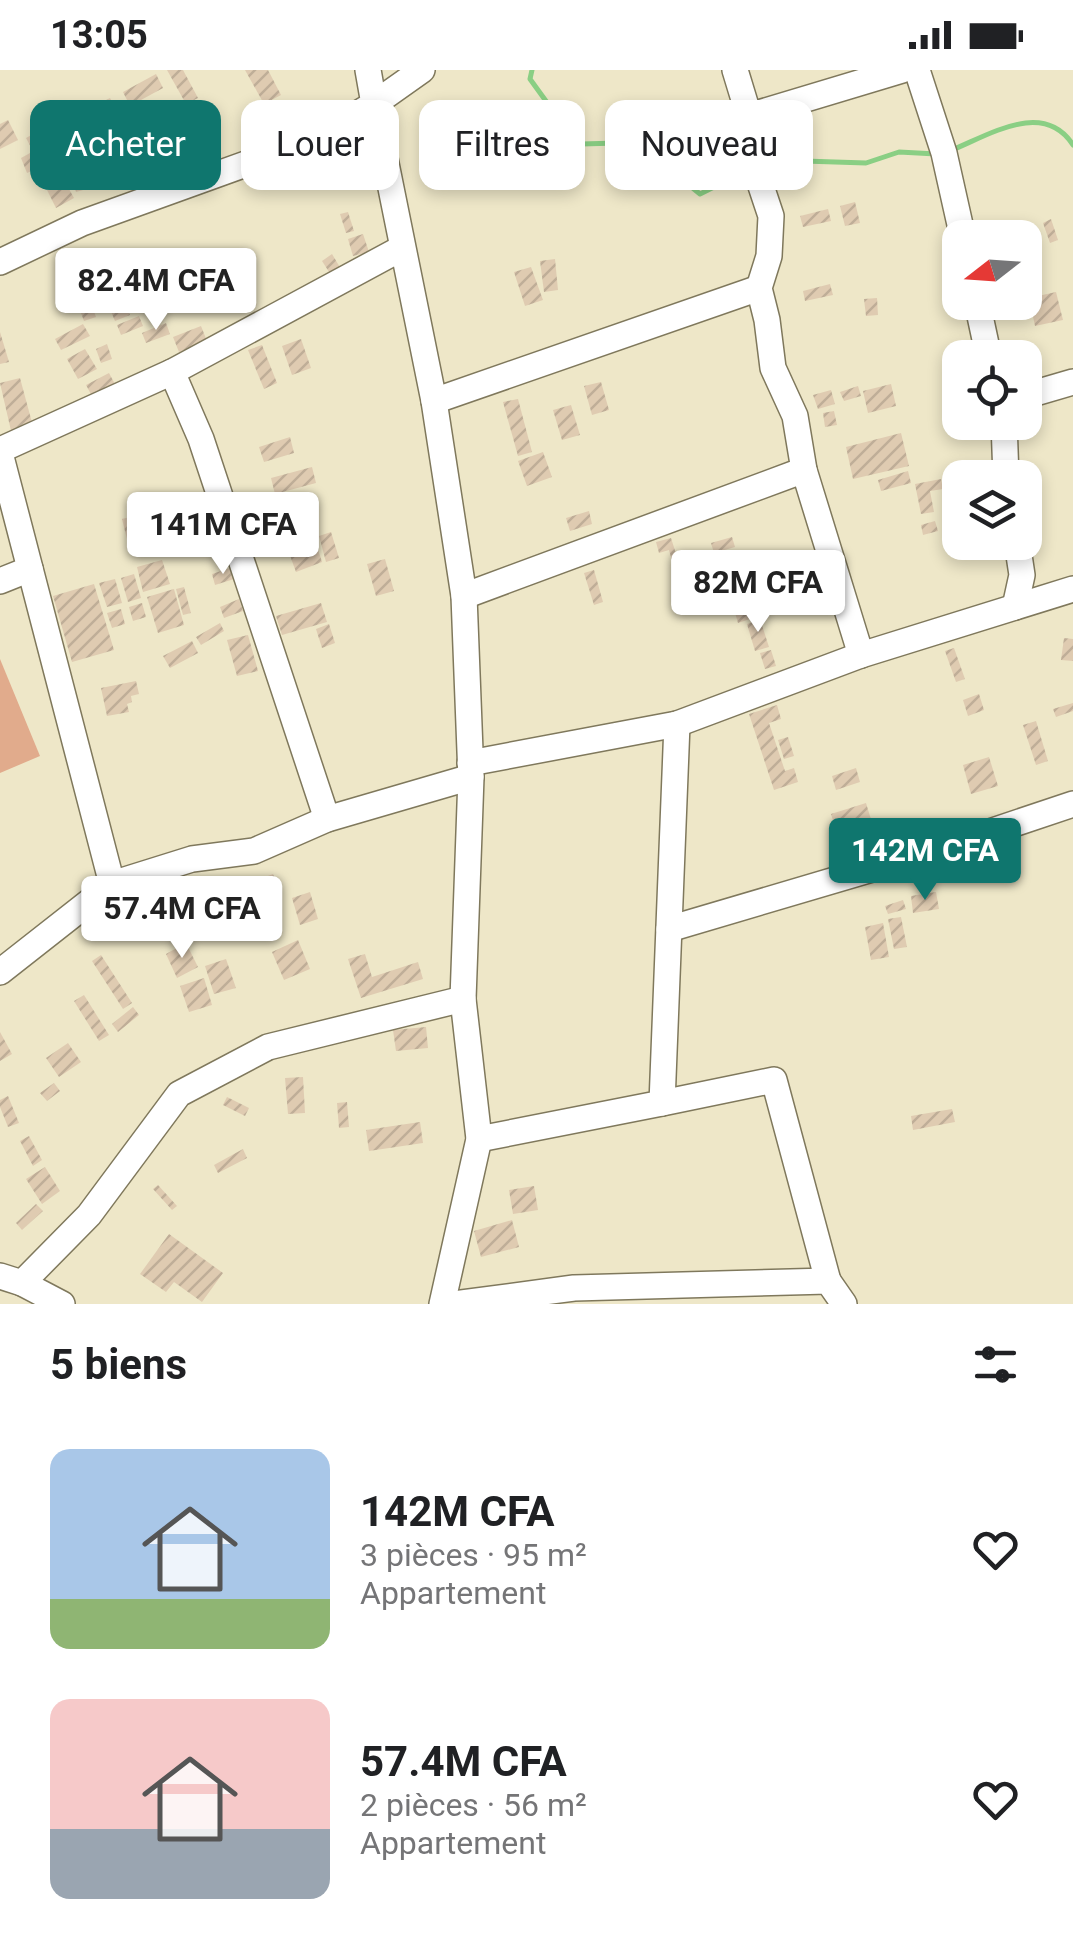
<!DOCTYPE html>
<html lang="fr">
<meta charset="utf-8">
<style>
:root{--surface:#fff;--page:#f2f2f2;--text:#202124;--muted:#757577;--accent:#0f766e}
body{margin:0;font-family:Roboto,sans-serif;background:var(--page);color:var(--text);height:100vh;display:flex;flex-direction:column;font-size:38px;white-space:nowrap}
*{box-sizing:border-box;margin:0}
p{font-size:32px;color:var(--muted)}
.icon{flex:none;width:55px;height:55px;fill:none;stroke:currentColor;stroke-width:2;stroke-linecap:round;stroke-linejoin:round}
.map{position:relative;height:1234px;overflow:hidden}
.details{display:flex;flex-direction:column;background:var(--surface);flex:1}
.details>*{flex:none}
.guide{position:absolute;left:30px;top:30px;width:1015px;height:90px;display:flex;gap:20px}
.needle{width:65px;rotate:253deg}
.fabs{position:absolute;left:942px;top:150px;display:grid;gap:20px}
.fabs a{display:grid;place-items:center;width:100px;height:100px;border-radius:20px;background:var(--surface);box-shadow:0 5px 15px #0003;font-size:50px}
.price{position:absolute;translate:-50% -85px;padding:0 22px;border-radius:10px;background:#fff;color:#222;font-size:32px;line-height:65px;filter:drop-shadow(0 2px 5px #0008)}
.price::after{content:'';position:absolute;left:50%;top:60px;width:30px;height:22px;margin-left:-15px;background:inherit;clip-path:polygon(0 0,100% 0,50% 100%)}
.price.current{background:var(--accent);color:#fff}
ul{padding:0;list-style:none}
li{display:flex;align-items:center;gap:30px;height:250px;padding:0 50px}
li span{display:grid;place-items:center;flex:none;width:280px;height:200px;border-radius:20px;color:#555}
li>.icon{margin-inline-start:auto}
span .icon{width:120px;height:120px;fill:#fffc;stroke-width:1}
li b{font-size:42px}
h2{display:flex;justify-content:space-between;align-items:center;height:120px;padding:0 50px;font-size:42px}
.pill{padding:0 35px;border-radius:20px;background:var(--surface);box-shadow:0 5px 15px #0003;font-size:35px;line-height:90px}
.pill.current{background:var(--accent);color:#fff}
.status{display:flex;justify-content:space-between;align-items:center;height:70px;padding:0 50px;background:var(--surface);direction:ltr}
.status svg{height:28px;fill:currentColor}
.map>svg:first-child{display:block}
.garden{fill:#e1ab8c}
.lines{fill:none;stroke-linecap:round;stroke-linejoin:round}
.stream{stroke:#8acf84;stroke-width:5}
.building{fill:url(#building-hatch)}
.minor-casing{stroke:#7f785c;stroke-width:28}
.minor{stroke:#fff;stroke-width:25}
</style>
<div class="status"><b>13:05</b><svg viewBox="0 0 49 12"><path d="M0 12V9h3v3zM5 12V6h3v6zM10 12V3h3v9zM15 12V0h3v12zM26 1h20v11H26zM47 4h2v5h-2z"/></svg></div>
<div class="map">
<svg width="1073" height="1234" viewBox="0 0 1073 1234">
<defs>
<pattern id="building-hatch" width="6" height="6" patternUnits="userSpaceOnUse" patternTransform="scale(2.5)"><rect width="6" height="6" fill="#dfcbb1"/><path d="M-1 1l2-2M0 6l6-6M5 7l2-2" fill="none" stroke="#bfae98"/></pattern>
</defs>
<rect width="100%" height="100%" fill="#eee7c8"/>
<path class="garden" d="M 0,589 L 40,686 L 0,703 Z"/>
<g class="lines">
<g class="stream">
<path d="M 532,0 L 530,9 L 551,38 L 557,70 L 581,74 L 618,73 L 641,80 L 659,99 L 678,106 L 700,124 L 746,101"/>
<path d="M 952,80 C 991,64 1044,30 1073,75"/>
<path d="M 760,93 L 778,81 L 804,91 L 866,93 L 899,82 L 936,84"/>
</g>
</g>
<g class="building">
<path d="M 167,0 L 183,0 L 198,28 L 186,34 Z"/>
<path d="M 245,0 L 268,0 L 281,25 L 264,34 Z"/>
<path d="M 156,4 L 163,18 L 130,36 L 123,22 Z"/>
<path d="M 110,28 L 116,39 L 79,59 L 73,48 Z"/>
<circle cx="285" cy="52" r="8"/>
<path d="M 67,45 L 75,61 L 55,71 L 52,67 L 43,72 L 45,76 L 34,83 L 26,68 Z"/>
<path d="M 8,50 L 18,70 L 0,79 L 0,54 Z"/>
<path d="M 30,83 L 37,99 L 27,103 L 21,88 Z"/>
<path d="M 99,106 L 101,115 L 76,122 L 74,112 Z"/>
<path d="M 64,110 L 74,128 L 56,138 L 47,120 Z"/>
<path d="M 855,132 L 860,153 L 845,156 L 840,136 Z"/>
<path d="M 828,139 L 831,151 L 803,157 L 800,146 Z"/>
<path d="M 348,142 L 354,161 L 346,163 L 340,144 Z"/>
<path d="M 1051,149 L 1058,170 L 1050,173 L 1043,153 Z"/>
<path d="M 363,164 L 369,182 L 353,186 L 348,169 Z"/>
<path d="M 332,184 L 341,199 L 331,205 L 322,191 Z"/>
<path d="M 226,187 L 232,201 L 186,219 L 181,206 Z"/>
<path d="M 555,189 L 558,220 L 544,222 L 540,191 Z"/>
<path d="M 531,197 L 543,230 L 525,236 L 514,202 Z"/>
<path d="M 84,214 L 96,247 L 84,251 L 72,219 Z"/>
<path d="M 830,214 L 833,225 L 805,231 L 803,221 Z"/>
<path d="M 120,219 L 130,245 L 115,251 L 104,225 Z"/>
<path d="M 1056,222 L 1063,250 L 1035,256 L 1029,228 Z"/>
<path d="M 877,228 L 878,245 L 866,246 L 864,229 Z"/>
<path d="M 139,246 L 143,256 L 121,265 L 117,255 Z"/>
<path d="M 166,253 L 170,264 L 146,273 L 142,263 Z"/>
<path d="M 83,254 L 90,266 L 61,280 L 55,269 Z"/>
<path d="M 201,256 L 207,271 L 179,282 L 173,267 Z"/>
<path d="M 0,262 L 9,292 L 0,294 Z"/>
<path d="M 301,269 L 311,298 L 292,305 L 282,276 Z"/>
<path d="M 107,274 L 112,289 L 101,293 L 96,279 Z"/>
<path d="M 262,275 L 277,313 L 264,319 L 248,280 Z"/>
<path d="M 85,279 L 97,299 L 78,309 L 67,289 Z"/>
<path d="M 109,303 L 116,316 L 93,328 L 86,315 Z"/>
<path d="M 20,308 L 34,360 L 12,365 L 0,313 Z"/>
<path d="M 601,312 L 609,340 L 592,345 L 584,316 Z"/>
<path d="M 891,314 L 896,336 L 868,343 L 863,321 Z"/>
<path d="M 858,316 L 861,326 L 844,331 L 840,322 Z"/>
<path d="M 831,320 L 835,334 L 818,339 L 813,325 Z"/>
<path d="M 518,329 L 532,382 L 518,386 L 503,332 Z"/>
<path d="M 571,335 L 580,365 L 562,370 L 553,340 Z"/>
<path d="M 834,341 L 837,355 L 825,357 L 823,343 Z"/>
<path d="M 901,363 L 909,396 L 853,409 L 846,377 Z"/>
<path d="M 290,367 L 294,383 L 264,392 L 259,377 Z"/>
<path d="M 543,382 L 552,407 L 527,416 L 518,391 Z"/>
<path d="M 312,397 L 316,413 L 275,424 L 271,408 Z"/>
<path d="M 908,401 L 911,413 L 881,421 L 878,410 Z"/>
<path d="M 941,409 L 943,419 L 930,421 L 934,442 L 921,444 L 915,414 Z"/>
<path d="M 156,436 L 161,454 L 138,461 L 132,443 Z"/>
<path d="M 589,441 L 592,454 L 570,461 L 566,448 Z"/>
<path d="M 130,447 L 137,471 L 128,473 L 122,449 Z"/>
<path d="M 935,451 L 938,461 L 923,465 L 921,455 Z"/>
<path d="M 331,462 L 339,488 L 326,492 L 319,466 Z"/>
<path d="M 732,467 L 735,477 L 714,483 L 711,473 Z"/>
<path d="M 671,468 L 678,490 L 672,491 L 669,480 L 659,483 L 656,472 Z"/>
<path d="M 315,470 L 322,492 L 296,502 L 288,480 Z"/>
<path d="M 385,489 L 394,521 L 376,526 L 367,494 Z"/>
<path d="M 162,490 L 170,514 L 143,522 L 137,497 Z"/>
<path d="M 230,498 L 234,509 L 215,515 L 212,504 Z"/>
<path d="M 594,500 L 603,532 L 594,535 L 584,503 Z"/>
<path d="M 134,504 L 141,528 L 128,532 L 121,508 Z"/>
<path d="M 797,508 L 800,519 L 786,523 L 789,532 L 761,540 L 756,520 Z"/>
<path d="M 115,509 L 122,533 L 107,537 L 99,513 Z"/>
<path d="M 94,514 L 114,580 L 72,592 L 53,526 Z"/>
<path d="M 184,517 L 191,543 L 183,545 L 176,519 Z"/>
<path d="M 174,519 L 184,555 L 158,563 L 147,527 Z"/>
<path d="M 752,523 L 759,546 L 738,553 L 731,529 Z"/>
<path d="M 239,529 L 243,541 L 224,548 L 220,537 Z"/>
<path d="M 142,533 L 146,547 L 133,551 L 129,537 Z"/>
<path d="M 321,533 L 327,552 L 282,565 L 276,546 Z"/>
<path d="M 121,539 L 125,554 L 112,558 L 107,543 Z"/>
<path d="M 760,549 L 769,577 L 755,581 L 747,554 Z"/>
<path d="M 220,553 L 224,561 L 201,575 L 196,567 Z"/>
<path d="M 329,554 L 335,573 L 322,578 L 316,559 Z"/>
<path d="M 248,565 L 258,601 L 237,606 L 227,570 Z"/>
<path d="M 1064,568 L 1073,569 L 1073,591 L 1061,590 Z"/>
<path d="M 192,571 L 198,583 L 170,598 L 163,586 Z"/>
<path d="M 954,578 L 965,609 L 956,612 L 945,581 Z"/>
<path d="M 771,580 L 776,596 L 765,599 L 760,583 Z"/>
<path d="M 136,611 L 139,624 L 131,626 L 132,632 L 127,634 L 129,642 L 107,646 L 101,618 Z"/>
<path d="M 979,624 L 984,640 L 968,646 L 963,630 Z"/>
<path d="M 1073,633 L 1073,641 L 1056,647 L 1053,639 Z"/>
<path d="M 777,635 L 781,649 L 769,653 L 785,701 L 794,698 L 798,712 L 774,720 L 749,644 Z"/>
<path d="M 1036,651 L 1048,691 L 1036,695 L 1023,655 Z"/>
<path d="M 788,667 L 794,686 L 784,689 L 778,670 Z"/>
<path d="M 989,687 L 998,716 L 971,724 L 963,695 Z"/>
<path d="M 856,698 L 860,712 L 836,720 L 832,706 Z"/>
<path d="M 866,733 L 873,756 L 850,766 L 853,776 L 842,779 L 831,744 Z"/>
<path d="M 273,804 L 277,815 L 250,827 L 245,815 Z"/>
<path d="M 229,821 L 234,832 L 210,845 L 204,833 Z"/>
<path d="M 310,822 L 318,849 L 300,855 L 292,828 Z"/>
<path d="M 936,822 L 939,839 L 913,843 L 911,826 Z"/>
<path d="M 903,830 L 906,839 L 888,844 L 885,836 Z"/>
<path d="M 901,847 L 907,877 L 894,879 L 888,849 Z"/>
<path d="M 883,853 L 889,887 L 871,890 L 865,857 Z"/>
<path d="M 298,870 L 310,899 L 284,910 L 272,882 Z"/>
<path d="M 186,873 L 198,897 L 177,908 L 166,884 Z"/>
<path d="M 365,884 L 372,907 L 418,892 L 423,909 L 361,928 L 348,889 Z"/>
<path d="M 101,885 L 132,933 L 123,939 L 92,891 Z"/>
<path d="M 226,889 L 236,918 L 214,924 L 205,896 Z"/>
<path d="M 204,908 L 212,935 L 189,942 L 180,916 Z"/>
<path d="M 84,925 L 109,965 L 99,971 L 74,931 Z"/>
<path d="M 133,937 L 139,945 L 118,962 L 112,954 Z"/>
<path d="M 426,957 L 428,978 L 396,981 L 393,960 Z"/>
<path d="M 0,962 L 12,984 L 0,991 Z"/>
<path d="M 68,973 L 81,992 L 59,1007 L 46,988 Z"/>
<path d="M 303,1007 L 305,1043 L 288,1044 L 285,1008 Z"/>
<path d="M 54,1013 L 60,1021 L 47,1031 L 40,1023 Z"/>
<path d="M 8,1026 L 19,1053 L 8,1057 L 0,1037 L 0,1030 Z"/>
<path d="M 227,1027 L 249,1038 L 245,1046 L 223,1035 Z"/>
<path d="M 347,1032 L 349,1057 L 339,1058 L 337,1033 Z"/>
<path d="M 952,1039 L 955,1052 L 913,1060 L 911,1046 Z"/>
<path d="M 420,1052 L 423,1073 L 369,1081 L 366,1060 Z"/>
<path d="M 29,1066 L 42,1090 L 33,1096 L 20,1071 Z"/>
<path d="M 243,1079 L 247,1088 L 218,1103 L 214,1095 Z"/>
<path d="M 45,1097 L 60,1121 L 42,1134 L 26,1109 Z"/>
<path d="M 158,1115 L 177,1136 L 172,1140 L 153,1119 Z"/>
<path d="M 534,1116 L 538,1140 L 513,1144 L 509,1120 Z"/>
<path d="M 36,1134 L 43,1141 L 22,1160 L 16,1153 Z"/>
<path d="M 512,1150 L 519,1177 L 481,1187 L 474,1161 Z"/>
<path d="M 169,1164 L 223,1203 L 202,1232 L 174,1212 L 166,1222 L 140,1204 Z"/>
</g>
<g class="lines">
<defs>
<g id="minor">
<path d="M 422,0 L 374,34 L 434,331 L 464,526 L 471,707 L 463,929 L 479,1069 L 442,1234"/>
<path d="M 735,0 L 749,46 L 902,0"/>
<path d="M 917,0 L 944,83 L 963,168"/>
<path d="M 749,46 L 757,54 L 750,83 L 771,146 L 769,186 L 759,218 L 767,250 L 773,298 L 795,346 L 804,400 L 861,585"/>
<path d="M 0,192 L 82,153 L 315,69 L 374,34 L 368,0"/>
<path d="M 977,232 L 989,288"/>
<path d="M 172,302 L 201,369 L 327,749"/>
<path d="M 1025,326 L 1073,312"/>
<path d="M 434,331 L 759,218"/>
<path d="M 1004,352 L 1006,408"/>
<path d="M 0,380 L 172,302 L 402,178"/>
<path d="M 0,383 L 112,814 L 0,902"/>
<path d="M 0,511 L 30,499"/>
<path d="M 464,526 L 804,400"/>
<path d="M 1015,537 L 1022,505 L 1017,472"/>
<path d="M 470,693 L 677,654 L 861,585 L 1073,519"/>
<path d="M 112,814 L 192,789 L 254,781 L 327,749 L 471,707"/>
<path d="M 669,859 L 933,781 L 1073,734"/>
<path d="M 662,1033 L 774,1010 L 828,1211"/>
<path d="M 479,1069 L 662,1033 L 677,654"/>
<path d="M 0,1206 L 22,1213 L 89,1145 L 179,1024 L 268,977 L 463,929"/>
<path d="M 22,1213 L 62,1234"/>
<path d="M 454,1234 L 574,1218 L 828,1211 L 844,1234"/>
</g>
</defs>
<use href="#minor" class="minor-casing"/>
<use href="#minor" class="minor"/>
</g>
</svg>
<div class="fabs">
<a><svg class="needle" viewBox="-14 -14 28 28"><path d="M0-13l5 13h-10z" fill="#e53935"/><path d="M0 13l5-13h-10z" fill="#757577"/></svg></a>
<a><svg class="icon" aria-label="locate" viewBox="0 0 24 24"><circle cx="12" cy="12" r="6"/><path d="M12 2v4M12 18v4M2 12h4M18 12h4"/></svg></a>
<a><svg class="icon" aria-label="layers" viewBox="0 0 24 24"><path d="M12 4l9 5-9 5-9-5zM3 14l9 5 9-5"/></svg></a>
</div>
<b class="price" style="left:156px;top:263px">82.4M CFA</b>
<b class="price" style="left:223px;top:507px">141M CFA</b>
<b class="price" style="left:758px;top:565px">82M CFA</b>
<b class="price current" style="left:925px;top:833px">142M CFA</b>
<b class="price" style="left:182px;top:891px">57.4M CFA</b>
<div class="guide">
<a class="pill current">Acheter</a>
<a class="pill">Louer</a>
<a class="pill">Filtres</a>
<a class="pill">Nouveau</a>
</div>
</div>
<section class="details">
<h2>5 biens<svg class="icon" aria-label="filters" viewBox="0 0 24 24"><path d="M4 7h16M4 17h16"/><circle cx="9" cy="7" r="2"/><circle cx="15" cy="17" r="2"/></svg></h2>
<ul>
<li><span style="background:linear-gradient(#a9c7e8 75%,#8fb573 0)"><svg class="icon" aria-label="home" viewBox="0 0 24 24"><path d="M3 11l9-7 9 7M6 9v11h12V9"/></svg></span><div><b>142M CFA</b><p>3 pièces · 95 m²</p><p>Appartement</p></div><svg class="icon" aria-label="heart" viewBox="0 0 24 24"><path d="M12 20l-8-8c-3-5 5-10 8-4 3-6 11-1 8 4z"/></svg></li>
<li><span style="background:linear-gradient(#f6c9c9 65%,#9aa5b1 0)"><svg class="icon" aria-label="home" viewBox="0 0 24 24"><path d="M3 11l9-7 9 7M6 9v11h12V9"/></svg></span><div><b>57.4M CFA</b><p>2 pièces · 56 m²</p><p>Appartement</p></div><svg class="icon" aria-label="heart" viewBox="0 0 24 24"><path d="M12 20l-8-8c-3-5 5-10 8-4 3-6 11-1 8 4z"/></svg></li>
</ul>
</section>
